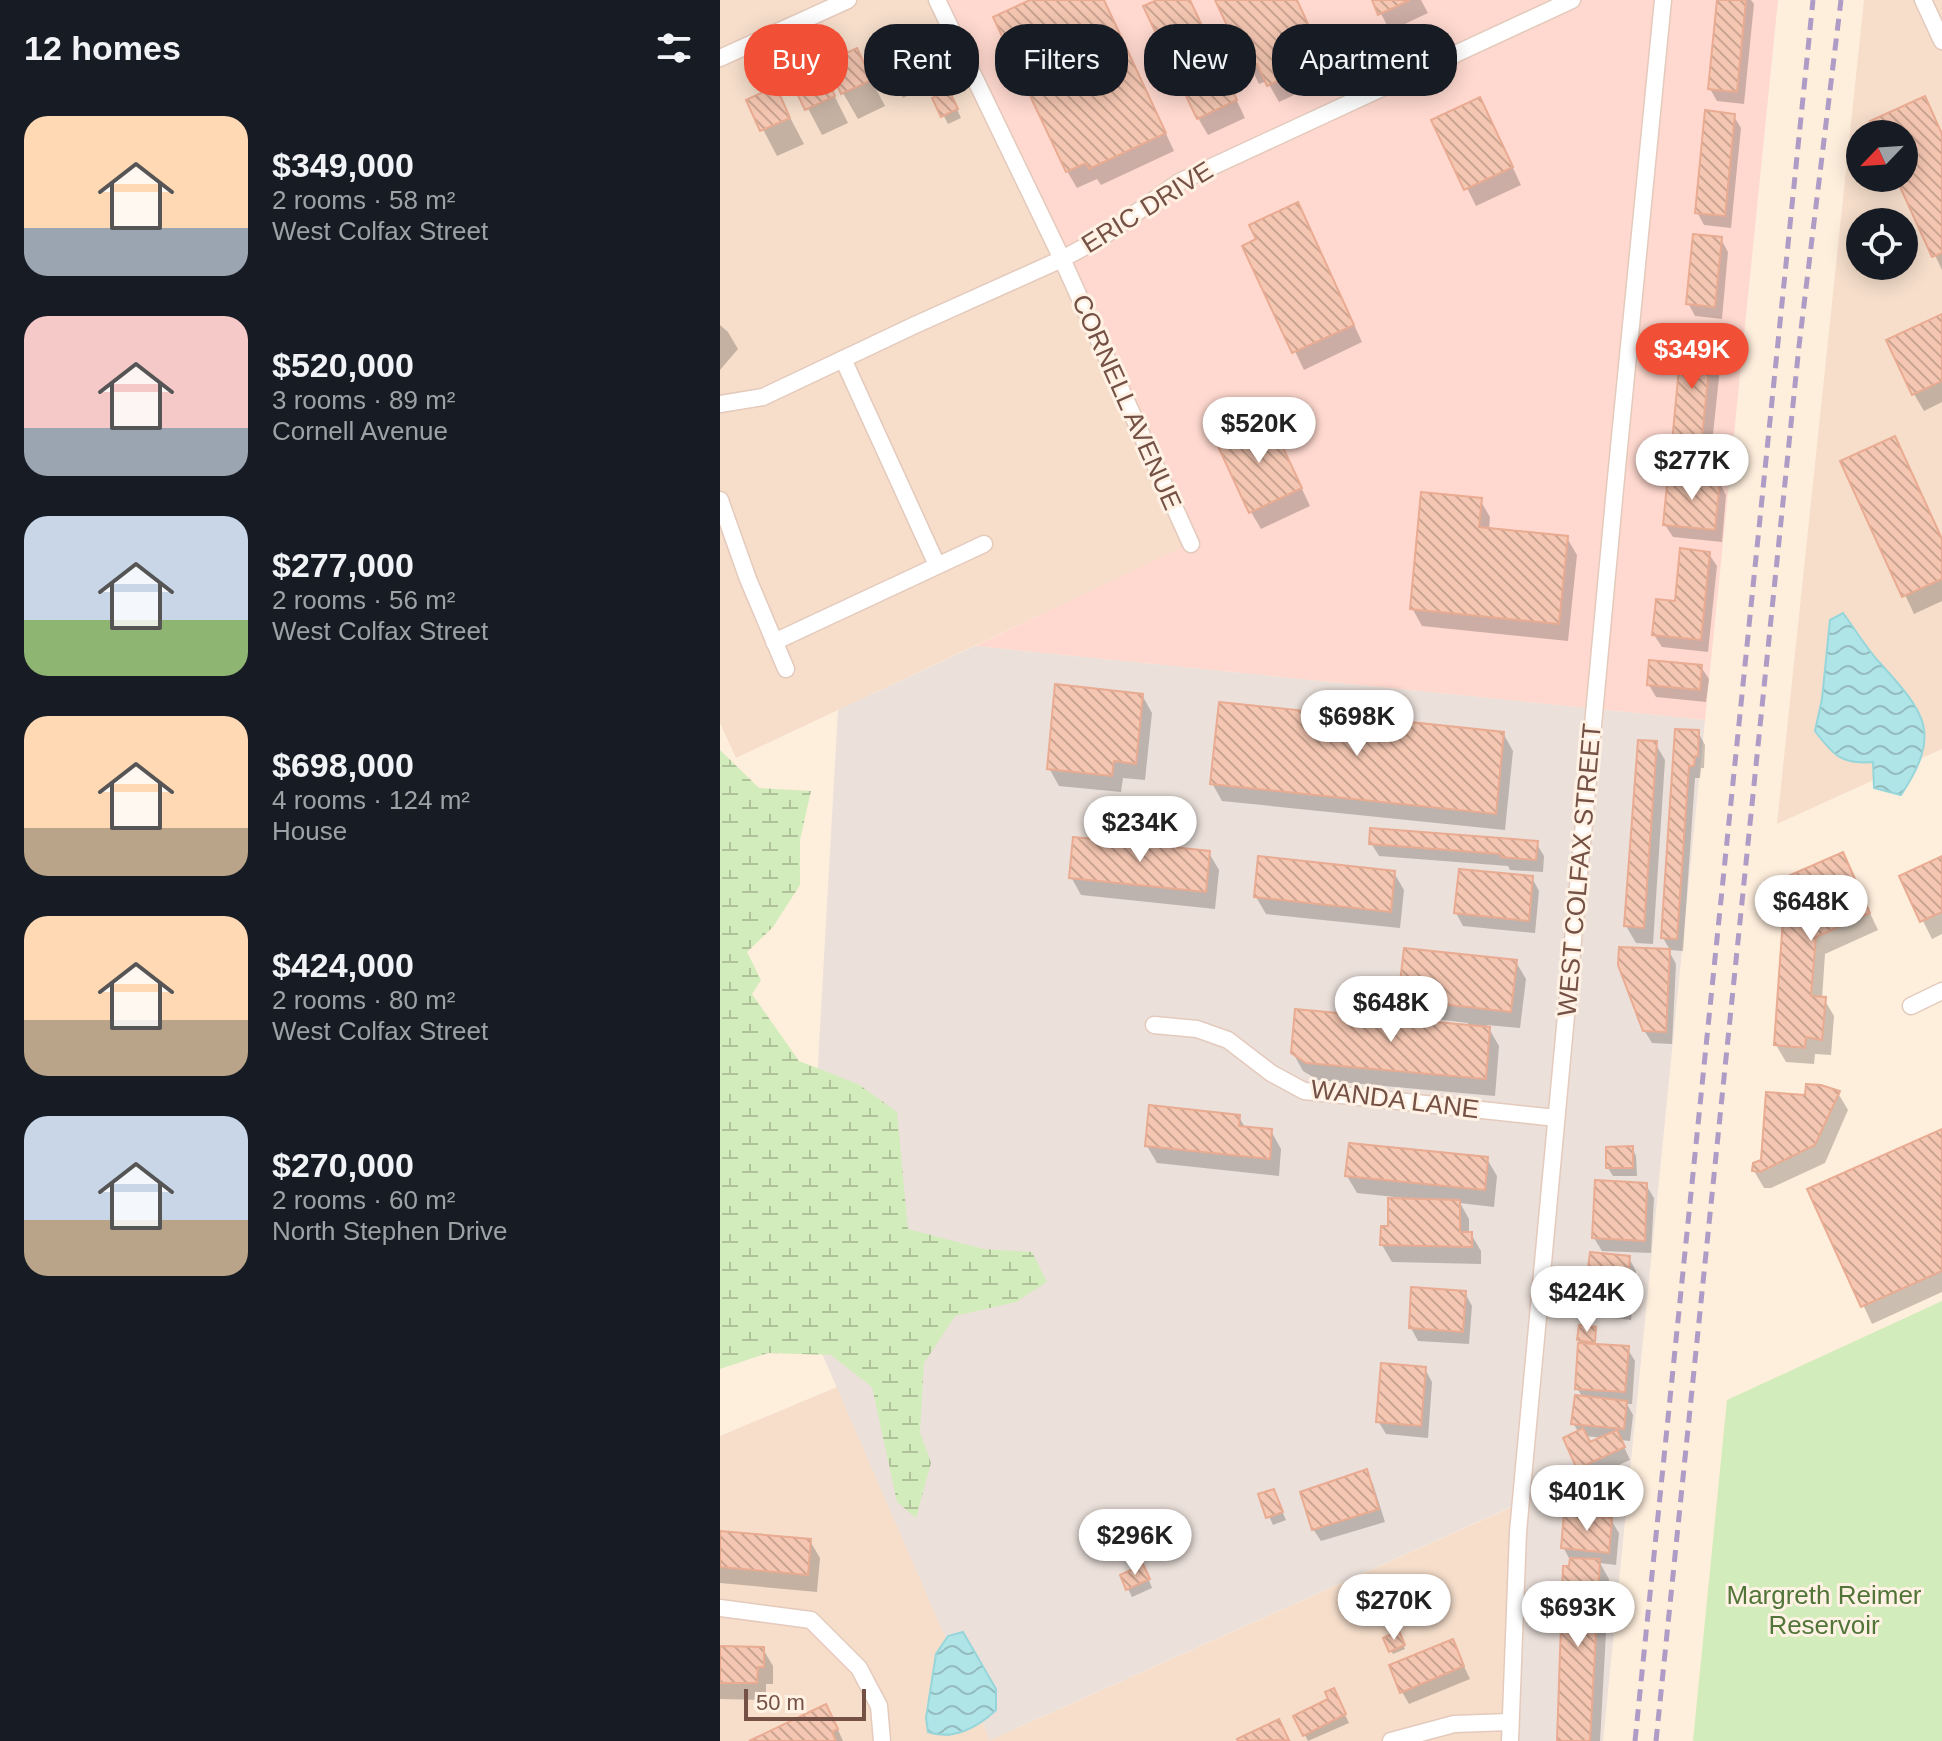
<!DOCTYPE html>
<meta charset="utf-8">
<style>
:root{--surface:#171b24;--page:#242831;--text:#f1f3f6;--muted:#9ea1a6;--accent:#f24f37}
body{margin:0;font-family:Helvetica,sans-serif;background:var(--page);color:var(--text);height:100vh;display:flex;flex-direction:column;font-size:30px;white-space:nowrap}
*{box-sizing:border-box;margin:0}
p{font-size:26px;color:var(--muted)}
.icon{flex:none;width:44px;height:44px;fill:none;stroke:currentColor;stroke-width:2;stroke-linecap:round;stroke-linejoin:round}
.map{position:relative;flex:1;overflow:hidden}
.side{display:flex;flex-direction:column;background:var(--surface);width:720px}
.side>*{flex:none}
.guide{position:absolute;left:24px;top:24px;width:760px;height:72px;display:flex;gap:16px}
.needle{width:52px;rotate:245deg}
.tools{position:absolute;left:1126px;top:120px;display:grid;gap:16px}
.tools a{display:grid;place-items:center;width:72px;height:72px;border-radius:50%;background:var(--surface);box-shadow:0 4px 20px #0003;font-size:40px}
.scale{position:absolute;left:24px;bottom:20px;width:122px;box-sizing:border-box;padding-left:8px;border:4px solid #745144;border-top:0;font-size:22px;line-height:28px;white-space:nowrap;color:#745144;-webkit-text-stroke:6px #fff2e4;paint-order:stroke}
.price{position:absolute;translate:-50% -68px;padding:0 18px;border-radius:28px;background:#fff;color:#222;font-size:26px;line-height:52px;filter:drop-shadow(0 2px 4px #0008)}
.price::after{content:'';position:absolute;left:50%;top:48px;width:24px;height:18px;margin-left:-12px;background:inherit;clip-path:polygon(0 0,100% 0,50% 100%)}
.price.on{background:var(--accent);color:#fff}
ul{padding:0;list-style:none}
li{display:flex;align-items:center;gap:24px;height:200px;padding:0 24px}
li span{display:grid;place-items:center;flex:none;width:224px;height:160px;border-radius:24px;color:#555}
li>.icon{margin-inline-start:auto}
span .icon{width:96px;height:96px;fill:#fffc;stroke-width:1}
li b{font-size:34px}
h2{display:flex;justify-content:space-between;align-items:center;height:96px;padding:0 24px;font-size:34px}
.tag{padding:0 28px;border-radius:32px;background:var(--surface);box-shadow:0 4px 20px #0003;font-size:28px;line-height:72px}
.tag.on{background:var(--accent);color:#fff}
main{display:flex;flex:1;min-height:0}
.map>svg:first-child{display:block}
.residential{fill:#f6decb;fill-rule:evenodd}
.commercial{fill:#ffd9cf}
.industrial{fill:#ebe0da}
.wetland{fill:url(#wetland-marsh)}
.park{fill:#d3ecbb}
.water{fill:url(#water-waves);stroke:#96d6da;stroke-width:2}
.shadow{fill:#0003;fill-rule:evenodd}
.building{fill:url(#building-back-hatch);stroke:#e9ab92;stroke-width:2}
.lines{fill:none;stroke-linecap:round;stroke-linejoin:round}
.minor-casing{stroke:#e4cabc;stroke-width:19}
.minor{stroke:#fff;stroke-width:16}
.rail{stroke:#af9cc6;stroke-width:5;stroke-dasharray:12 8;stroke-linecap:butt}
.labels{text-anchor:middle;stroke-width:6;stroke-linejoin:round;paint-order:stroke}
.street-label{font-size:26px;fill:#745144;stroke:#fff2e4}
.park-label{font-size:26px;fill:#517539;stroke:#fff2e4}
</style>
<main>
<section class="side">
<h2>12 homes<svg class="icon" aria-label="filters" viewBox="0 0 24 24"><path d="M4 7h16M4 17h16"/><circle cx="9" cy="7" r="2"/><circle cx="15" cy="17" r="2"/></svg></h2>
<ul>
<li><span style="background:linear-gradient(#ffd9b3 70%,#9aa5b1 0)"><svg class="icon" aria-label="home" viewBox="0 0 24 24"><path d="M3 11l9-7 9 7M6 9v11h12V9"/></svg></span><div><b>$349,000</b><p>2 rooms · 58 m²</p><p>West Colfax Street</p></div></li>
<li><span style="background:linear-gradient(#f6c9c9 70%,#9aa5b1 0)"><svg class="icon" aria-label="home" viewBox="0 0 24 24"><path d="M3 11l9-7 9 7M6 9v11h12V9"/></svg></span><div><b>$520,000</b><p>3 rooms · 89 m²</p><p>Cornell Avenue</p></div></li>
<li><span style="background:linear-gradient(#c9d6e8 65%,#8fb573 0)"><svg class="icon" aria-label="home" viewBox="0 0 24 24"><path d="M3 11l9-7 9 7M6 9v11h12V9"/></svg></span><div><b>$277,000</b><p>2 rooms · 56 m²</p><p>West Colfax Street</p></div></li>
<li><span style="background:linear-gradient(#ffd9b3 70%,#b9a48a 0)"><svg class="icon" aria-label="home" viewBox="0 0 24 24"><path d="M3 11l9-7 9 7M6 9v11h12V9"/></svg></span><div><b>$698,000</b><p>4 rooms · 124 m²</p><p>House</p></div></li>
<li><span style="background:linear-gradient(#ffd9b3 65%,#b9a48a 0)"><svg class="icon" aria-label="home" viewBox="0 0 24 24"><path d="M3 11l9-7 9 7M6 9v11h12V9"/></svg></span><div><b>$424,000</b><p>2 rooms · 80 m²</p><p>West Colfax Street</p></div></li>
<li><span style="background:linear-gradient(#c9d6e8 65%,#b9a48a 0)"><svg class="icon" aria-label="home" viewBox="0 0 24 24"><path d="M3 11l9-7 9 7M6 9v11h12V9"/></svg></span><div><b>$270,000</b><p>2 rooms · 60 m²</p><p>North Stephen Drive</p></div></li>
</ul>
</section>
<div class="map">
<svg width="1222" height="1741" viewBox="0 0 1222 1741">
<defs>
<pattern id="wetland-marsh" width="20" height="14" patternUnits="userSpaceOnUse" patternTransform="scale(2)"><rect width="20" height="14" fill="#d3ecbb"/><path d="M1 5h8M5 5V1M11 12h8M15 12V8" fill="none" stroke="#b0c29a"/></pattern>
<pattern id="water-waves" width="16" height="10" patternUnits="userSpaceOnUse" patternTransform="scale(2)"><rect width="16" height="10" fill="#b0e5e8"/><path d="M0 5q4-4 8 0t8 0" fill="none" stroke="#94bcbe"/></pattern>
<pattern id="building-back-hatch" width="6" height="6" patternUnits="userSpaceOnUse" patternTransform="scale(2)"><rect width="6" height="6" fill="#f5c7b2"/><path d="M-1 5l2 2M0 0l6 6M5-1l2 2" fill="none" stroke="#cba492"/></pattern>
</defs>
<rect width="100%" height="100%" fill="#feeedc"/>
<g class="residential">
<path d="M 0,0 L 217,0 L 471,544 L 16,758 L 0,723 Z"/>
<path d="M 1144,0 L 1222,0 L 1222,749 L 1057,824 ZM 1140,134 L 1184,134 L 1184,178 L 1140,178 ZM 1140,222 L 1184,222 L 1184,266 L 1140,266 Z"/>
<path d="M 117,1387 L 270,1740 L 801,1503 L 789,1741 L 0,1741 L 0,1436 Z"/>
</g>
<path class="commercial" d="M 217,0 L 1058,0 L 985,720 L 255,646 L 471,543 Z"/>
<path class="industrial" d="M 255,646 L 985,720 L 883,1741 L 790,1741 L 800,1503 L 270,1740 L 84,1312 L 118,710 Z"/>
<path class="wetland" d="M 0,750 L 39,788 L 91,791 L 80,840 L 80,885 L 53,927 L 27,952 L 41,980 L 32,994 L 79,1061 L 138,1084 L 177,1112 L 188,1229 L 264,1249 L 312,1252 L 327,1282 L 296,1302 L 235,1316 L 204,1363 L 200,1432 L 211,1463 L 196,1518 L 177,1502 L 152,1387 L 111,1355 L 48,1353 L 0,1369 Z"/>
<path class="park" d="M 1222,1301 L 1222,1741 L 973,1741 L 1007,1400 Z"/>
<g class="water">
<path d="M 1123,613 C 1135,629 1146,648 1160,663 C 1206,714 1222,733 1181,795 L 1154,788 L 1153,762 C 1122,765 1113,755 1095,731 L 1102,699 L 1110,620 Z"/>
<path d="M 243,1632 L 276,1689 L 276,1710 C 258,1727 233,1741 208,1732 L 206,1718 L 216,1654 L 228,1636 Z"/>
</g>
<g class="shadow">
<path d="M 314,0 L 384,0 L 454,151 L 381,185 L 377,179 L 357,188 L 347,171 Z"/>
<path d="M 441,0 L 469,0 L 525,118 L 488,135 L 478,118 Z"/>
<path d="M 498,0 L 577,0 L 602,55 L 592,60 L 602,82 L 559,102 L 547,81 L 539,84 Z"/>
<path d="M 654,0 L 701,0 L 708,13 L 670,31 Z"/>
<path d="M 999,0 L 1031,0 L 1034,4 L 1024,104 L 997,101 L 990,89 Z"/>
<path d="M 181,30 L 210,85 L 183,98 L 168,72 Z"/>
<path d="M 136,51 L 165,106 L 138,119 L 123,93 Z"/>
<path d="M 100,67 L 128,123 L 102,135 L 73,80 Z"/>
<path d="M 55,89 L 84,144 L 57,156 L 28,101 Z"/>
<path d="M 1204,98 L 1222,133 L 1222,270 L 1178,178 L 1184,178 L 1184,134 L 1158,134 Z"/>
<path d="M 215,99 L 233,100 L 241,118 L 228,124 Z"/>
<path d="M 1013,115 L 1021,128 L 1011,228 L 984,225 L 977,212 Z"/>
<path d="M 769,117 L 801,185 L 756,206 L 714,121 Z"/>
<path d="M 587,222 L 642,342 L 584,370 L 525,247 Z"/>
<path d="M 1001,239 L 1008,252 L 1002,319 L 975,316 L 968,303 Z"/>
<path d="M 1222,316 L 1222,402 L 1204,411 L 1194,394 Z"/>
<path d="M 0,325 L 8,332 L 18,349 L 0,370 Z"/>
<path d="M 992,332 L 1002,349 L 989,472 L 963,469 L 953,452 Z"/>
<path d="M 558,438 L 590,506 L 541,529 L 531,512 Z"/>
<path d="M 1174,438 L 1222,539 L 1222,601 L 1194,614 L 1123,462 Z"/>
<path d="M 999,482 L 1006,495 L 1002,542 L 953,537 L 945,525 Z"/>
<path d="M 760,500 L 770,517 L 769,530 L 847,538 L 857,555 L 848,641 L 702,626 L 692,608 Z"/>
<path d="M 989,554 L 997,566 L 988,652 L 942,647 L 934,635 Z"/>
<path d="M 981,667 L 989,679 L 986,702 L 936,697 L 929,685 Z"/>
<path d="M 422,695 L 432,713 L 425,780 L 403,778 L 401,792 L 339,786 L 329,768 Z"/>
<path d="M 957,731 L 978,732 L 985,745 L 984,768 L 981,768 L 980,778 L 975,778 L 963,951 L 950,950 L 943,938 Z"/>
<path d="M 783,733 L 793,751 L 785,830 L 502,801 L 492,783 Z"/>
<path d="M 935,743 L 945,760 L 933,944 L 916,943 L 906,926 Z"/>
<path d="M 651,843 L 816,843 L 824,856 L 823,872 L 790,870 L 788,866 L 659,856 Z"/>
<path d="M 489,853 L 499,870 L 495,909 L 361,895 L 351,877 Z"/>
<path d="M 1122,854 L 1158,930 L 1105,954 L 1102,999 L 1104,999 L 1114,1016 L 1111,1055 L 1095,1054 L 1094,1064 L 1066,1062 L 1056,1045 Z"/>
<path d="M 1222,858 L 1222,934 L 1212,939 L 1181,877 Z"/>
<path d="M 674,873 L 684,890 L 680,928 L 546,914 L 536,897 Z"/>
<path d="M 812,878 L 819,891 L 815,933 L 743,926 L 736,913 Z"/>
<path d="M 949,951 L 956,964 L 952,1044 L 932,1043 L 924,1030 Z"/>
<path d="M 796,962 L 806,979 L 800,1028 L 767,1025 L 779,1046 L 775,1096 L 598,1080 L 583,1071 L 573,1053 L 748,1027 L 748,1023 L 690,1016 L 680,999 Z"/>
<path d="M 1118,1093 L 1128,1110 L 1105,1163 L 1051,1188 L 1044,1188 L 1034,1171 L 1086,1097 Z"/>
<path d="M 519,1117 L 526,1129 L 551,1131 L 561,1149 L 559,1176 L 437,1163 L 427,1146 Z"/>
<path d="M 1222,1131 L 1222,1292 L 1152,1324 L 1090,1190 Z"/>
<path d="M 912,1148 L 916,1156 L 917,1176 L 893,1176 L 888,1168 Z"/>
<path d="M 767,1159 L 777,1176 L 774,1207 L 740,1203 L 749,1219 L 749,1234 L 751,1234 L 761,1251 L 761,1264 L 672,1262 L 662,1245 L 684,1198 L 637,1193 L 627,1176 Z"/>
<path d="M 926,1185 L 934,1198 L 931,1253 L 882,1251 L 874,1238 Z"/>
<path d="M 909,1258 L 916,1271 L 911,1320 L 874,1316 L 866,1303 Z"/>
<path d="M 745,1293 L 752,1306 L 749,1344 L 698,1341 L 691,1328 Z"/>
<path d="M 875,1329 L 875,1346 L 907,1348 L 915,1361 L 912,1404 L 907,1404 L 913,1415 L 910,1441 L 901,1440 L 910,1460 L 866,1480 L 858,1468 L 859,1433 L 853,1423 L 863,1398 L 857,1388 L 859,1340 ZM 866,1436 L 883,1438 L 870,1444 Z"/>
<path d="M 705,1369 L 712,1382 L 708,1438 L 666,1434 L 658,1421 Z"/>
<path d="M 646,1471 L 653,1484 L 665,1522 L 601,1541 L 593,1529 Z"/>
<path d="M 553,1491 L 566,1520 L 553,1525 L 540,1496 Z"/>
<path d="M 891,1520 L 899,1533 L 896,1565 L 880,1563 L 889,1579 L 880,1741 L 838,1741 L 851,1568 L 850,1560 L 843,1547 Z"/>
<path d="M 0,1533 L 90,1541 L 100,1558 L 97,1592 L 0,1583 Z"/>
<path d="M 427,1575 L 432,1588 L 412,1597 L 408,1589 Z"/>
<path d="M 680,1637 L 685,1649 L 673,1654 L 671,1651 Z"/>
<path d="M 732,1641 L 750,1679 L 689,1704 L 682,1692 Z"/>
<path d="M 0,1649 L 43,1649 L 53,1666 L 53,1684 L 46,1684 L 46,1700 L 0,1699 Z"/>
<path d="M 617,1698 L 629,1723 L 588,1741 L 575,1717 Z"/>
<path d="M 115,1723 L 123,1741 L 33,1741 Z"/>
</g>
<g class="building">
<path d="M 310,0 L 384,0 L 446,133 L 369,169 L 366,163 L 346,172 L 273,17 Z"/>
<path d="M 437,0 L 470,0 L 517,100 L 477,119 L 423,6 Z"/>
<path d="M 495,0 L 577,0 L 594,37 L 584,42 L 594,64 L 547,86 L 537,64 L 527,68 Z"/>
<path d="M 652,0 L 690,0 L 658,15 Z"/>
<path d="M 997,0 L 1026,0 L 1017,92 L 988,89 Z"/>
<path d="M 182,27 L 196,59 L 166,73 L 152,41 Z"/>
<path d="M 137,48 L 152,80 L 121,94 L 107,62 Z"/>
<path d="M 101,65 L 115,96 L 85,110 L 70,79 Z"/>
<path d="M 56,86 L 70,118 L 40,131 L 26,100 Z"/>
<path d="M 229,90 L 238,109 L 221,117 L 212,98 Z"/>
<path d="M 1205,96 L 1222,134 L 1222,253 L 1212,257 L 1176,178 L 1184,178 L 1184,134 L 1156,134 L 1150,121 Z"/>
<path d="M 760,97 L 793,167 L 744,190 L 711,120 Z"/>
<path d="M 985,110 L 1015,114 L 1005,216 L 975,213 Z"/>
<path d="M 578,202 L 634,325 L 572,353 L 522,246 L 536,239 L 529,225 Z"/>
<path d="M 973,234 L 1002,237 L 995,307 L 966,304 Z"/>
<path d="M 1222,314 L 1222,381 L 1192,395 L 1166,340 Z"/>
<path d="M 963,326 L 993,330 L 980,456 L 951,453 Z"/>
<path d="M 549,418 L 582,488 L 529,513 L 496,442 Z"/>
<path d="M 1175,436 L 1222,539 L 1222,579 L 1182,597 L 1120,461 Z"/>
<path d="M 948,475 L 1000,480 L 995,530 L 943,525 Z"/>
<path d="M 701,492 L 762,498 L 759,527 L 848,536 L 839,624 L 690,609 Z"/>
<path d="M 960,548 L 990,552 L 981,640 L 932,635 L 936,599 L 955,601 Z"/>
<path d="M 929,660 L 982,665 L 980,690 L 927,685 Z"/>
<path d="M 335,684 L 423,694 L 416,764 L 394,761 L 392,776 L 327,769 Z"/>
<path d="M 499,702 L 784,732 L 776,814 L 490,784 Z"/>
<path d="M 955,729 L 979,730 L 978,756 L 975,756 L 974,766 L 969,766 L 957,939 L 941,938 Z"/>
<path d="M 918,740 L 937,741 L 924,928 L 904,926 Z"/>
<path d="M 650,828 L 818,841 L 816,860 L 781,857 L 781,854 L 649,844 Z"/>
<path d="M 353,837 L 490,851 L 486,892 L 349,878 Z"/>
<path d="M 1123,852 L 1150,913 L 1096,937 L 1091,996 L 1106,997 L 1102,1040 L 1086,1037 L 1085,1048 L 1054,1045 L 1066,877 Z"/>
<path d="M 538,856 L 675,871 L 671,912 L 534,897 Z"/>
<path d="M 1222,856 L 1222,912 L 1200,922 L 1179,876 Z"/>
<path d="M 739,869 L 813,876 L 809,921 L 734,913 Z"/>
<path d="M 899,947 L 950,949 L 946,1032 L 923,1031 L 898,965 Z"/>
<path d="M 684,948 L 797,960 L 791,1012 L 678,999 Z"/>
<path d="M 575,1009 L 770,1027 L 766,1079 L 586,1063 L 571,1053 Z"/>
<path d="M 1086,1084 L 1101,1085 L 1120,1091 L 1095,1145 L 1040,1172 L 1032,1171 L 1033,1163 L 1041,1160 L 1046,1092 L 1085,1095 Z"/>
<path d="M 429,1105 L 520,1115 L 519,1126 L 552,1129 L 550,1159 L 425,1146 Z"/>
<path d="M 1222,1129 L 1222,1271 L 1141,1307 L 1087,1189 Z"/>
<path d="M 629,1143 L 768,1157 L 765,1190 L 625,1176 Z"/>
<path d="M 913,1146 L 913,1168 L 886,1168 L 886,1147 Z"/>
<path d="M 875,1180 L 927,1183 L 925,1241 L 872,1238 Z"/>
<path d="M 668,1198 L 740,1200 L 740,1232 L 752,1232 L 752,1247 L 660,1245 L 661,1226 L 668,1226 Z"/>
<path d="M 870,1252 L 910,1256 L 905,1308 L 864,1303 Z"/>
<path d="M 691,1287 L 746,1291 L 743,1332 L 689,1328 Z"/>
<path d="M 859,1325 L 876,1327 L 875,1343 L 857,1340 Z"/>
<path d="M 858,1343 L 909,1346 L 905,1392 L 855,1389 Z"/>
<path d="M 661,1363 L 706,1367 L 701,1426 L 656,1422 Z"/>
<path d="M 855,1395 L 907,1401 L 904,1429 L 851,1424 Z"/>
<path d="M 863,1428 L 870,1442 L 897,1430 L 905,1447 L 857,1469 L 843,1438 Z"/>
<path d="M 647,1469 L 659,1509 L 592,1530 L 580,1492 Z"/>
<path d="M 554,1489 L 563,1512 L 546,1518 L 538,1494 Z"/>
<path d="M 844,1514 L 892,1518 L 889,1553 L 841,1548 Z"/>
<path d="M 0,1531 L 91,1539 L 88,1575 L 0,1567 Z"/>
<path d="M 850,1558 L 880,1559 L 870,1741 L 837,1741 L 843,1566 L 849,1566 Z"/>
<path d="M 423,1564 L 430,1579 L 406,1590 L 400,1575 Z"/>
<path d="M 679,1631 L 685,1645 L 669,1652 L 663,1638 Z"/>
<path d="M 733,1639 L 744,1666 L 680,1693 L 669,1665 Z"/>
<path d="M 0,1646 L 44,1647 L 44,1667 L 38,1667 L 37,1683 L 0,1683 Z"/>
<path d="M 614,1688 L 626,1714 L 583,1736 L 573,1716 L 608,1699 L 605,1692 Z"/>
<path d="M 106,1704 L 118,1729 L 112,1732 L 116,1741 L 29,1741 Z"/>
<path d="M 559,1719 L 569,1740 L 518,1741 L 517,1739 Z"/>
</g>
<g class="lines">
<defs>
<g id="minor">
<path d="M 217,0 L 342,259 L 471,544"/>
<path d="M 1203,0 L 1222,41"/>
<path d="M 0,58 L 128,0"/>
<path d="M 123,359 L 217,565"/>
<path d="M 0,404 L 43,397 L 195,325 L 342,259 L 381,238 L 459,182 L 852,0"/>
<path d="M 0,500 L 28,579 L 66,669"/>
<path d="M 54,642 L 264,544"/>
<path d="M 1191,1006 L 1222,991"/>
<path d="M 434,1025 L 477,1029 L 508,1040 L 551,1073 L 584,1091 L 836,1118"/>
<path d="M 0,1608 L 91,1620 L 139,1668 L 159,1706 L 162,1741"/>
<path d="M 671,1741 L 734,1724 L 790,1722"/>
<path d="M 790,1741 L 798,1532 L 896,478 L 943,0"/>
</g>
</defs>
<use href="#minor" class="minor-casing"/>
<use href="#minor" class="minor"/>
<g class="rail">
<path d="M 915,1741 L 1093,0"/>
<path d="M 936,1741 L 1079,346 L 1121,0"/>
</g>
</g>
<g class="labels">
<g class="street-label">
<text transform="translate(427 207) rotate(-32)" y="9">ERIC DRIVE</text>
<text transform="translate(407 402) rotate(66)" y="9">CORNELL AVENUE</text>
<text transform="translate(859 870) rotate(-85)" y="9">WEST COLFAX STREET</text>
<text transform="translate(675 1099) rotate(7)" y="9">WANDA LANE</text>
</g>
<g class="park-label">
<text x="1104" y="1604">Margreth Reimer<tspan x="1104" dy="30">Reservoir</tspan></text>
</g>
</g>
</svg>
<div class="tools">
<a><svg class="needle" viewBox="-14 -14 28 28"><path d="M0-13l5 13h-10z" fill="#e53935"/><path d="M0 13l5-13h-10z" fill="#9ea1a6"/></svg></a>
<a><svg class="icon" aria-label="locate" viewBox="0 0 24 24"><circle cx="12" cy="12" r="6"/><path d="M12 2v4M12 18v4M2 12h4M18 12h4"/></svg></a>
</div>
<div class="scale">50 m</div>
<b class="price on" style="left:972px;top:391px">$349K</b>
<b class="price" style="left:539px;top:465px">$520K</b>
<b class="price" style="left:972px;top:502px">$277K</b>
<b class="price" style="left:637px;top:758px">$698K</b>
<b class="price" style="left:420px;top:864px">$234K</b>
<b class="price" style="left:1091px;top:943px">$648K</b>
<b class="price" style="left:671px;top:1044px">$648K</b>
<b class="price" style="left:867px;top:1334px">$424K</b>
<b class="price" style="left:867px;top:1533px">$401K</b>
<b class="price" style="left:415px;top:1577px">$296K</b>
<b class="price" style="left:674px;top:1642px">$270K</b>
<b class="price" style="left:858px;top:1649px">$693K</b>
<div class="guide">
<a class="tag on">Buy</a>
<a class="tag">Rent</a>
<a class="tag">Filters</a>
<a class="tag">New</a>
<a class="tag">Apartment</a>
</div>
</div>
</main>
